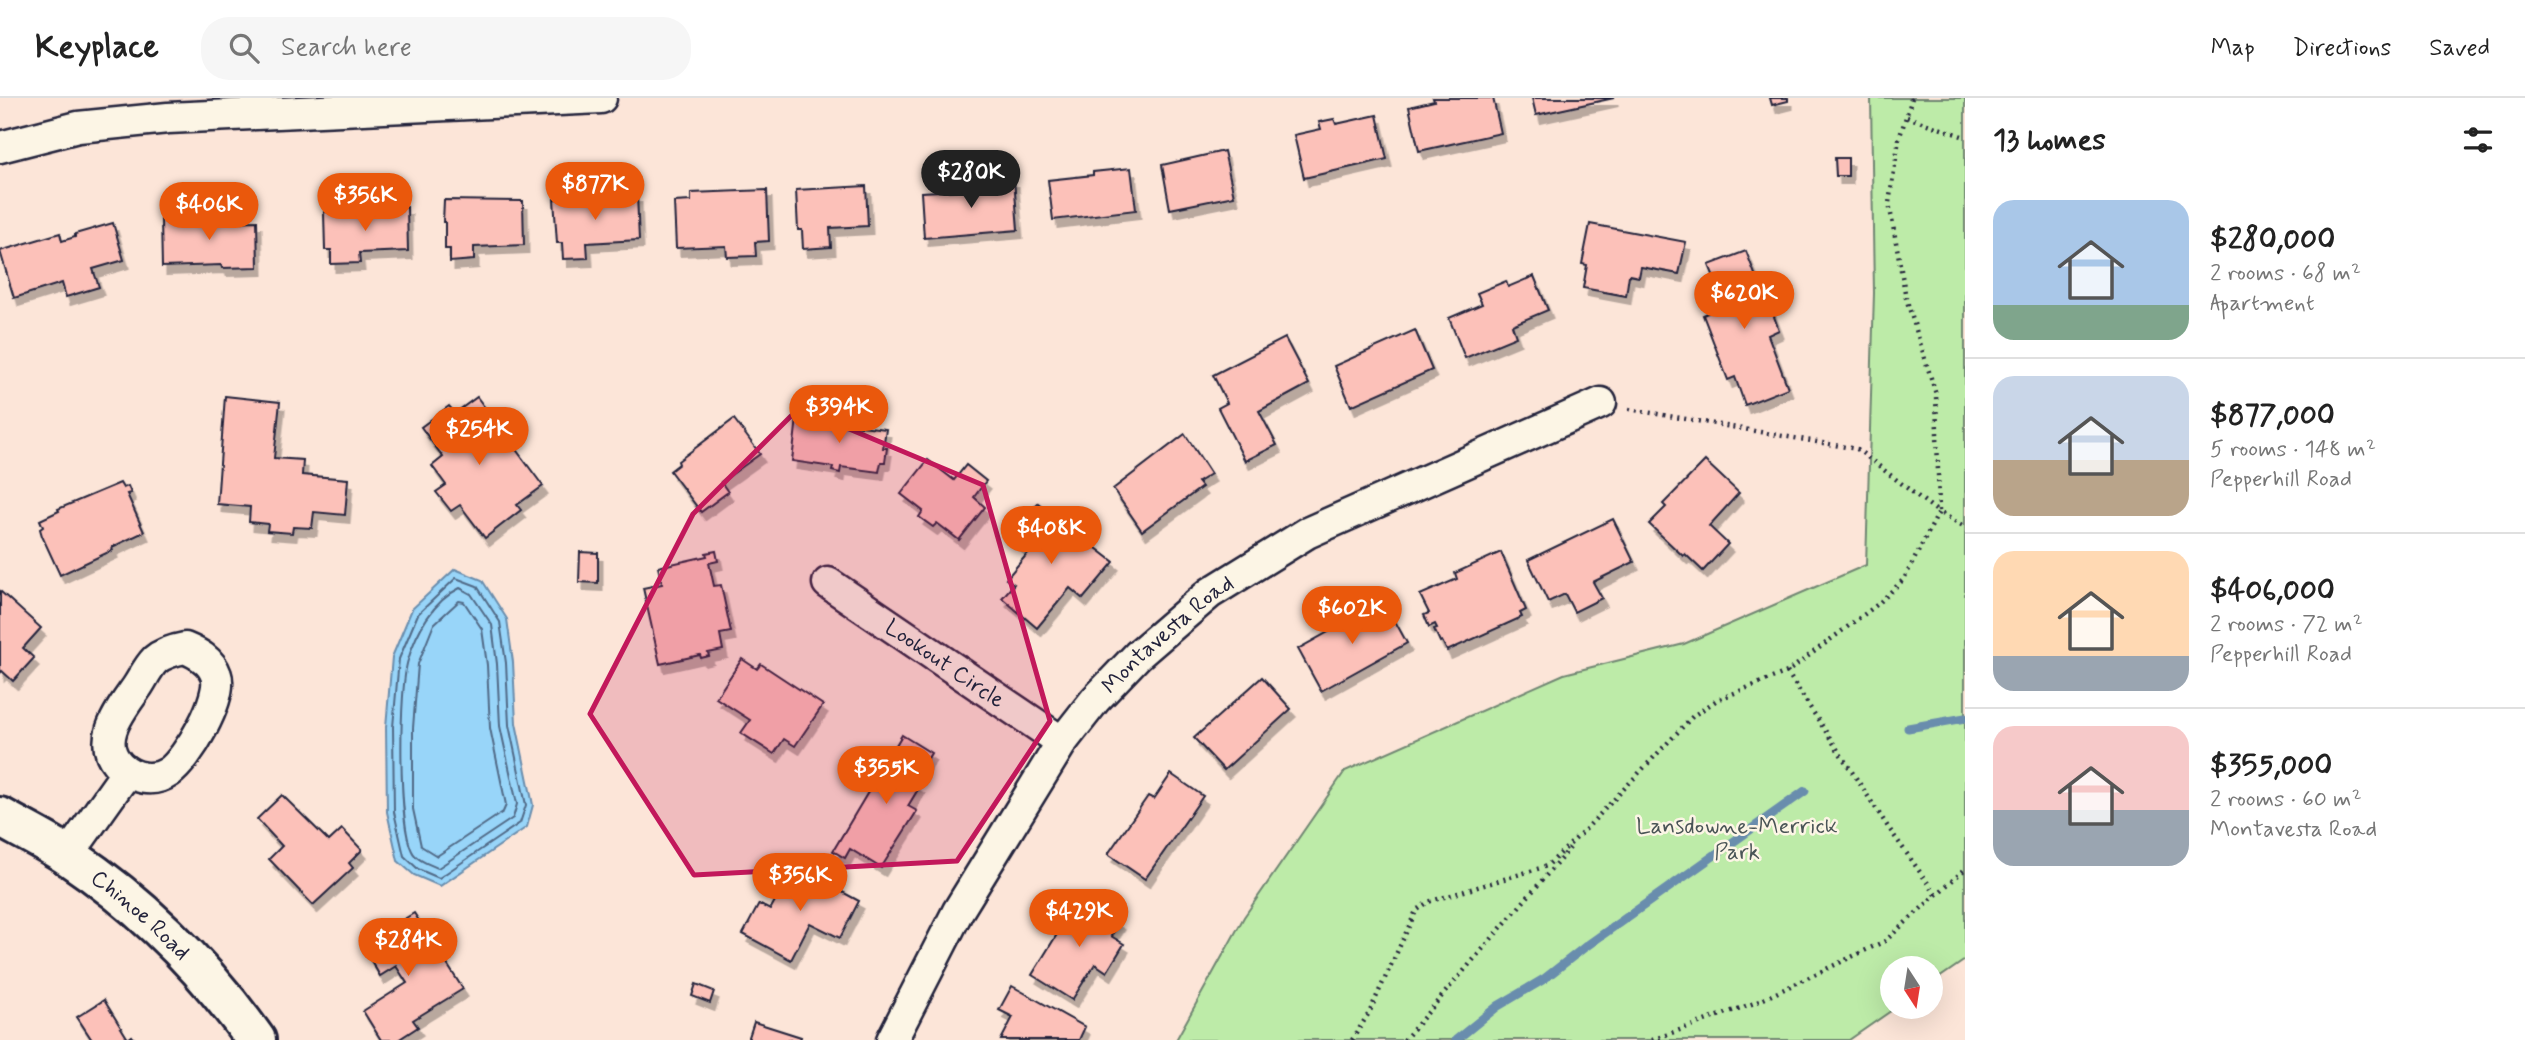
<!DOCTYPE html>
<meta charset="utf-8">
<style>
:root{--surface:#fff;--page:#f6f6f6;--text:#222;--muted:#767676;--line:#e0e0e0;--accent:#ea580c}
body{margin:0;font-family:Mynerve,sans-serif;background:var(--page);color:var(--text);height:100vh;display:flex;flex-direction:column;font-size:26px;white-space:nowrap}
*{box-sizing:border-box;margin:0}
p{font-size:23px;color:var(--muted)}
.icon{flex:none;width:38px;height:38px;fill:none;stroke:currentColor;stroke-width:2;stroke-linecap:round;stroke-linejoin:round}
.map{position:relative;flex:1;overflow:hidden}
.panel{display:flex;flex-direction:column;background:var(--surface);width:560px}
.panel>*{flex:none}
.needle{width:46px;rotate:168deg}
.fabs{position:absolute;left:1880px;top:858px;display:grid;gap:14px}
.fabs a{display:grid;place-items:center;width:63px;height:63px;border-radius:50%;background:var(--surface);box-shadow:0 7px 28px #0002;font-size:35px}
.price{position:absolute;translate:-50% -60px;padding:0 16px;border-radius:24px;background:var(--accent);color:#fff;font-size:23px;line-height:46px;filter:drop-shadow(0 2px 4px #0008)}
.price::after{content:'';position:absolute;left:50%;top:42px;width:21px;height:16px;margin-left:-10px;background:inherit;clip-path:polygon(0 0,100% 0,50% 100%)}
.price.on{background:#222;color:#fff}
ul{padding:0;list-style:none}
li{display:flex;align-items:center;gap:21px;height:175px;padding:0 28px}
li+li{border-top:2px solid var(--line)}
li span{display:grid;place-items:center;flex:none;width:196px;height:140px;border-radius:21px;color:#555}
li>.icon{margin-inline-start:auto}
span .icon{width:84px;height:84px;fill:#fffc;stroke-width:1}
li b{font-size:30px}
h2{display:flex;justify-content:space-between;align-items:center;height:84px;padding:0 28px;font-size:30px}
header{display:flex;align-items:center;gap:42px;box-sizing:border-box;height:98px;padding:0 35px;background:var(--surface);border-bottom:2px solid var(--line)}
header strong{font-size:33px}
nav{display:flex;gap:38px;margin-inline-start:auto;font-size:24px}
.search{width:490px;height:63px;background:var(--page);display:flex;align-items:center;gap:18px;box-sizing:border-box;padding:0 24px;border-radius:28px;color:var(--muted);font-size:26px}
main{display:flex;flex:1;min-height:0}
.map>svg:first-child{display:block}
.green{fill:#bdeba8;stroke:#708672;stroke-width:2}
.water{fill:#98d5f9;stroke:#698dad;stroke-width:2}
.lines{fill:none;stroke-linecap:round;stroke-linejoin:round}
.shore{stroke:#516a87;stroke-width:2}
.stream{stroke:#698dad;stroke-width:9}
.building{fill:#fcc1b9;stroke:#22223b;stroke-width:2;filter:url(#shadow)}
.street-casing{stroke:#22223b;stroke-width:35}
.secondary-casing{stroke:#22223b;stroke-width:44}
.path{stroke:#22223b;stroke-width:4.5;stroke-dasharray:2 5;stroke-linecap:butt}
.street{stroke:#fcf5e5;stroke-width:30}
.secondary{stroke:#fcf5e5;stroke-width:38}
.marked{fill:#c2185b;fill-opacity:0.2;stroke:#c2185b;stroke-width:5;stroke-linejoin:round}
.labels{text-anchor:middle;stroke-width:5;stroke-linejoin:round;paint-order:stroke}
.street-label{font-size:23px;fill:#22223b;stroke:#fcf5e5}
.park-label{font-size:23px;fill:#495456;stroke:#fcf5e5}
</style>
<header>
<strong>Keyplace</strong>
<div class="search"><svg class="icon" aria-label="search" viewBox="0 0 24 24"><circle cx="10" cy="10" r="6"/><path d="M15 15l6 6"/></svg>Search here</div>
<nav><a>Map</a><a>Directions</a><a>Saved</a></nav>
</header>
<main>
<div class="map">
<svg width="1965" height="942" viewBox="0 0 1965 942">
<defs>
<filter id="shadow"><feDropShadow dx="4.5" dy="8" stdDeviation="0" flood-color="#0004"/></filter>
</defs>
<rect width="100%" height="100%" fill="#fce5d8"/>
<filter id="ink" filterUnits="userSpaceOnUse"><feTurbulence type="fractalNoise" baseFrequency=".0143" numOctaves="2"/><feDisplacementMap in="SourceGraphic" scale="14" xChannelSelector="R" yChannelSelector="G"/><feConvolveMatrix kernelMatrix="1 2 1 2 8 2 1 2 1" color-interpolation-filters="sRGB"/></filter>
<g filter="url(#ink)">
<path class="green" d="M 1871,0 L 1965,0 L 1965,862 L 1930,886 L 1930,870 L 1892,870 L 1892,908 L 1898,908 L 1849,942 L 1176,942 L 1244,819 L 1345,673 L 1564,576 L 1684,546 L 1866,467 L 1874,195 Z"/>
<path class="water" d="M 455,471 L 482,482 L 507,521 L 513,564 L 516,625 L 533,707 L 527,729 L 440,788 L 414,777 L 398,763 L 387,714 L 386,629 L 392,559 L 412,511 Z"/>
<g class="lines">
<g class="shore">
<path d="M 456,480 L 477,488 L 500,524 L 506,565 L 509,627 L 526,707 L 520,725 L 439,780 L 418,771 L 404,758 L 394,714 L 393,629 L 399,561 L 418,516 Z"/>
<path d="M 460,490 L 471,496 L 492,527 L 497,566 L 500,628 L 517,706 L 513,720 L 438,770 C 429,766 416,762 412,753 C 398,726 399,591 408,562 C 416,534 433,503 460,490 Z"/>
<path d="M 459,503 L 464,504 L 482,531 L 487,567 L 490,630 L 506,707 L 503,714 L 437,758 L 421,748 L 413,711 L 413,630 L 418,566 L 434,526 Z"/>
</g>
<g class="stream">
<path d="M 1908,630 L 1965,620"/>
<path d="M 1456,942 L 1498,908 L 1544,881 L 1585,849 L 1805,693"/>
</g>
</g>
<g class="building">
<path d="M 1433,0 L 1493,0 L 1501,35 L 1419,53 L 1409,9 L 1434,3 Z"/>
<path d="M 1532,0 L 1614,0 L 1536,17 Z"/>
<path d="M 1770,0 L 1788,0 L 1788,3 L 1772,7 Z"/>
<path d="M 1377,17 L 1387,61 L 1304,80 L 1294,37 L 1321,31 L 1319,24 L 1334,21 L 1336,26 Z"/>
<path d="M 1224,53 L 1234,98 L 1170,111 L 1162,67 Z"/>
<path d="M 1835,60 L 1848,60 L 1848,78 L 1836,78 Z"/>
<path d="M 1131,70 L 1136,112 L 1053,122 L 1048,82 L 1093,77 L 1093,74 Z"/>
<path d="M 1014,81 L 1018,132 L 924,140 L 921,94 L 980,91 L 980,83 Z"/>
<path d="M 866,88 L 868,128 L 830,130 L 831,149 L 803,151 L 802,132 L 798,132 L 796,92 Z"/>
<path d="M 767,92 L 769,143 L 755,144 L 756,158 L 727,159 L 726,148 L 676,150 L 674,104 L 691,103 L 691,95 Z"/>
<path d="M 637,97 L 639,142 L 587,145 L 588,160 L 563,161 L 562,145 L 557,145 L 554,101 Z"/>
<path d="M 444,102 L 523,103 L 524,147 L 474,149 L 474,162 L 450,164 L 450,151 L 445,151 L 445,124 L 443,124 Z"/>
<path d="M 407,109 L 408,153 L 359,155 L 360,165 L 331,166 L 331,152 L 325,152 L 324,114 Z"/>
<path d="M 224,117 L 224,124 L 257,123 L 258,169 L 222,170 L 221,167 L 162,169 L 161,120 Z"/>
<path d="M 113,125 L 124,162 L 93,171 L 99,189 L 66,199 L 62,185 L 14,200 L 0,153 L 60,135 L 62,143 L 75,139 L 75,136 Z"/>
<path d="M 1590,126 L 1686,144 L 1679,176 L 1641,169 L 1639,179 L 1629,177 L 1626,198 L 1583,190 L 1587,167 L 1582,166 Z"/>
<path d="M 1746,153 L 1759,187 L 1739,194 L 1743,203 L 1765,195 L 1779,232 L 1768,237 L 1788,290 L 1745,307 L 1735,279 L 1728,282 L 1703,217 L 1710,214 L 1705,202 L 1721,196 L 1709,167 Z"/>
<path d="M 1534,178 L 1548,212 L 1512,227 L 1516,239 L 1465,260 L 1449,220 L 1482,206 L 1477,195 L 1506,183 L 1508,189 Z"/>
<path d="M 1415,232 L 1432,272 L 1351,308 L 1334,268 Z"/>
<path d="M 1285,240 L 1309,286 L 1259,313 L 1277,347 L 1245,363 L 1218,310 L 1227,305 L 1213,277 Z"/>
<path d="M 225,298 L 280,304 L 274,360 L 303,362 L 302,377 L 348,381 L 345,417 L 314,414 L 312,430 L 293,429 L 292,435 L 267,433 L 268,426 L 249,424 L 250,409 L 217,406 Z"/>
<path d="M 477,299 L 543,388 L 517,407 L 521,412 L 485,440 L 460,407 L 451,413 L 436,394 L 446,387 L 432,368 L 443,359 L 421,329 L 449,308 L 455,315 Z"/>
<path d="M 797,320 L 886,331 L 883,350 L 887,350 L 885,364 L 881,364 L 879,374 L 841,369 L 840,375 L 832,373 L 833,369 L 792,363 Z"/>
<path d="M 734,321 L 760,356 L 721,384 L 728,394 L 701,414 L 670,373 L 679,366 L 678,363 Z"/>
<path d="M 1185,336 L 1211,376 L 1198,384 L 1202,389 L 1142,433 L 1113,391 Z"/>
<path d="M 928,362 L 954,382 L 966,367 L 986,383 L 974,399 L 985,409 L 959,442 L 937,425 L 933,429 L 919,419 L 923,413 L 901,396 Z"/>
<path d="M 1705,363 L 1739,395 L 1709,428 L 1728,446 L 1703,473 L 1685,456 L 1683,458 L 1649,426 L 1666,409 L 1663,406 Z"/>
<path d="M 120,385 L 123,390 L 128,388 L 131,395 L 127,396 L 144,434 L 112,449 L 113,452 L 60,477 L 42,438 L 40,431 L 43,429 L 40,422 L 59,413 L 58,411 Z"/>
<path d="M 1038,405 L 1114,464 L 1083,501 L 1070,490 L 1037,530 L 1002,500 L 1014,486 L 1006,481 L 1028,455 L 1009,439 Z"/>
<path d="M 1613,421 L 1634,464 L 1593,484 L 1602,500 L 1574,514 L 1565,496 L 1548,504 L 1528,462 Z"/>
<path d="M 716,453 L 718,463 L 709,465 L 714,488 L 721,487 L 731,534 L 720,536 L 723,552 L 708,555 L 709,558 L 701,560 L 700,557 L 660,566 L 643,490 L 662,486 L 658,469 L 707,458 L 706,455 Z"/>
<path d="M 580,454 L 598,455 L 598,485 L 579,484 Z"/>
<path d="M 1501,454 L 1526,512 L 1520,515 L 1522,519 L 1447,553 L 1442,543 L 1440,544 L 1434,531 L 1437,530 L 1435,526 L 1429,529 L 1424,517 L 1429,515 L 1420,497 L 1457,481 L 1455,475 Z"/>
<path d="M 0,493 L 41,530 L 23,550 L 34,560 L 13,583 L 2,573 L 0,575 Z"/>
<path d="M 1384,503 L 1407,545 L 1321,593 L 1298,551 Z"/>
<path d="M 742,561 L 757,571 L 761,566 L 823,607 L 795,648 L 784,641 L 774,656 L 741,635 L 750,622 L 716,600 Z"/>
<path d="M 1262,579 L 1291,611 L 1224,672 L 1194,640 Z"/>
<path d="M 902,637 L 931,655 L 914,684 L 920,688 L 908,708 L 917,713 L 881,770 L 850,751 L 845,760 L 833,753 Z"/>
<path d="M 1171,676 L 1203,698 L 1145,781 L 1108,756 L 1148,698 L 1154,701 Z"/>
<path d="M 282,697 L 329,743 L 342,731 L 362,752 L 349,765 L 353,770 L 313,807 L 269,761 L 282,748 L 257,721 Z"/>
<path d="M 794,768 L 859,803 L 840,840 L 810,825 L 791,862 L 743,836 L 759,806 L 770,812 Z"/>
<path d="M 1080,799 L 1120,824 L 1111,838 L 1124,846 L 1107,874 L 1095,866 L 1072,902 L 1032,877 Z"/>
<path d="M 414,815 L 463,891 L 413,922 L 418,929 L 398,942 L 381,942 L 363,913 L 407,885 L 396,868 L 380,878 L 362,847 Z"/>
<path d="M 696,886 L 714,893 L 710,905 L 692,898 Z"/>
<path d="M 1012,888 L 1085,929 L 1079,942 L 1001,942 L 1013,919 L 999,912 Z"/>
<path d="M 104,902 L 128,941 L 132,938 L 135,942 L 92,942 L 77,919 Z"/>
<path d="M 754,924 L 801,939 L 800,942 L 748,942 Z"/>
</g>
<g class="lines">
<defs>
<g id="street">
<path d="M 0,49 L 78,29 L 168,20 L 601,0"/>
<path id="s1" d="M 828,485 L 1062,644"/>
<path d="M 185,550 C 197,555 211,562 216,577 C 224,599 187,662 169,674 C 153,685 133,680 120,668 C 94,643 122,611 137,589 C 143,580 148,569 155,562 C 163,555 174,552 185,550 Z"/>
<path d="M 68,757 L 127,674"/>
<path id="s2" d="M 892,942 L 958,813 L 1062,644 L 1095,602 L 1138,557 L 1210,495 L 1307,435 L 1601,305"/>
</g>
<g id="secondary">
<path id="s3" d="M 0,719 C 23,732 48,744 70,759 C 143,808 205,870 256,942"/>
</g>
</defs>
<use href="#street" class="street-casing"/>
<use href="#secondary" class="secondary-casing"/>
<g class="path">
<path d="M 1912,0 L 1899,41 L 1889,105 L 1906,200 L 1936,296 L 1939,414"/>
<path d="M 1907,19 L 1965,39"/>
<path d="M 1629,311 L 1857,351 L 1938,414"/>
<path d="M 1787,574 L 1888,729 L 1937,798"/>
<path d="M 1352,942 L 1369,915 L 1416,813 L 1428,804 L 1547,768 L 1584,733 L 1693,618 L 1717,602 L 1787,574 L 1878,506 L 1904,481 L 1939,414 L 1965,429"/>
<path d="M 1404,942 L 1570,750"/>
<path d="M 1652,942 L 1757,904 L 1885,843 L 1965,771"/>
</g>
<use href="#street" class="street"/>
<use href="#secondary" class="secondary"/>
</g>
</g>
<path class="marked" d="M 799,310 L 983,387 L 1050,623 L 957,763 L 694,777 L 590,616 L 693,416 Z"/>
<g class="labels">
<g class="street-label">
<text dy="8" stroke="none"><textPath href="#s2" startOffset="495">Montavesta Road</textPath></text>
<text dy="8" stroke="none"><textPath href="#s1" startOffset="142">Lookout Circle</textPath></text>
<text dy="8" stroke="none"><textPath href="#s3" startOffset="172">Chinoe Road</textPath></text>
</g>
<g class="park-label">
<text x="1737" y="735">Lansdowne-Merrick<tspan x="1737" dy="26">Park</tspan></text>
</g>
</g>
</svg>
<div class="fabs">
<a><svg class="needle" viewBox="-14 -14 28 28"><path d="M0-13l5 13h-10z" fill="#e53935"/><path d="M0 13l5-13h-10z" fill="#767676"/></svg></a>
</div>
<b class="price on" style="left:971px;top:112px">$280K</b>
<b class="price" style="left:595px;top:124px">$877K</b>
<b class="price" style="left:365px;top:135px">$356K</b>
<b class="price" style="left:209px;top:144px">$406K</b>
<b class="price" style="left:1744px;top:233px">$620K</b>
<b class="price" style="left:839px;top:347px">$394K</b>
<b class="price" style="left:479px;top:369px">$254K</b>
<b class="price" style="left:1051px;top:468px">$408K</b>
<b class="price" style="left:1352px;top:548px">$602K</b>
<b class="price" style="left:886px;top:708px">$355K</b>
<b class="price" style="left:800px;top:815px">$356K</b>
<b class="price" style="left:1079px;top:851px">$429K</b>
<b class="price" style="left:408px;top:880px">$284K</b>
</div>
<section class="panel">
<h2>13 homes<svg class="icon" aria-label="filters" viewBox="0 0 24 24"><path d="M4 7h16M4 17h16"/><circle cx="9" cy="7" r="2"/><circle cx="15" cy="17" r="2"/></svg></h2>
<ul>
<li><span style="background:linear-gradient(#a9c7e8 75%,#7fa58c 0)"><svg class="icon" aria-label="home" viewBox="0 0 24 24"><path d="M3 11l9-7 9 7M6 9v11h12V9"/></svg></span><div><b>$280,000</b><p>2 rooms · 68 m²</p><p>Apartment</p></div></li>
<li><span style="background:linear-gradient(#c9d6e8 60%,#b9a48a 0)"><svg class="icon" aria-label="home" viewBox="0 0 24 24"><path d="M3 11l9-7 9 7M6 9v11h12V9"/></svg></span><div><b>$877,000</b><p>5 rooms · 148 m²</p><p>Pepperhill Road</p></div></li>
<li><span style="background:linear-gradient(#ffd9b3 75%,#9aa5b1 0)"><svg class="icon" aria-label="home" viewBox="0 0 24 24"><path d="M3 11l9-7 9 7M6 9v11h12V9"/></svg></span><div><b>$406,000</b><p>2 rooms · 72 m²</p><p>Pepperhill Road</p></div></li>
<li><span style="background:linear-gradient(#f6c9c9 60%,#9aa5b1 0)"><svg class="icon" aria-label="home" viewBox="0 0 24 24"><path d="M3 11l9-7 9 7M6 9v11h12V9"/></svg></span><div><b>$355,000</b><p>2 rooms · 60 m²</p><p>Montavesta Road</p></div></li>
</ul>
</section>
</main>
